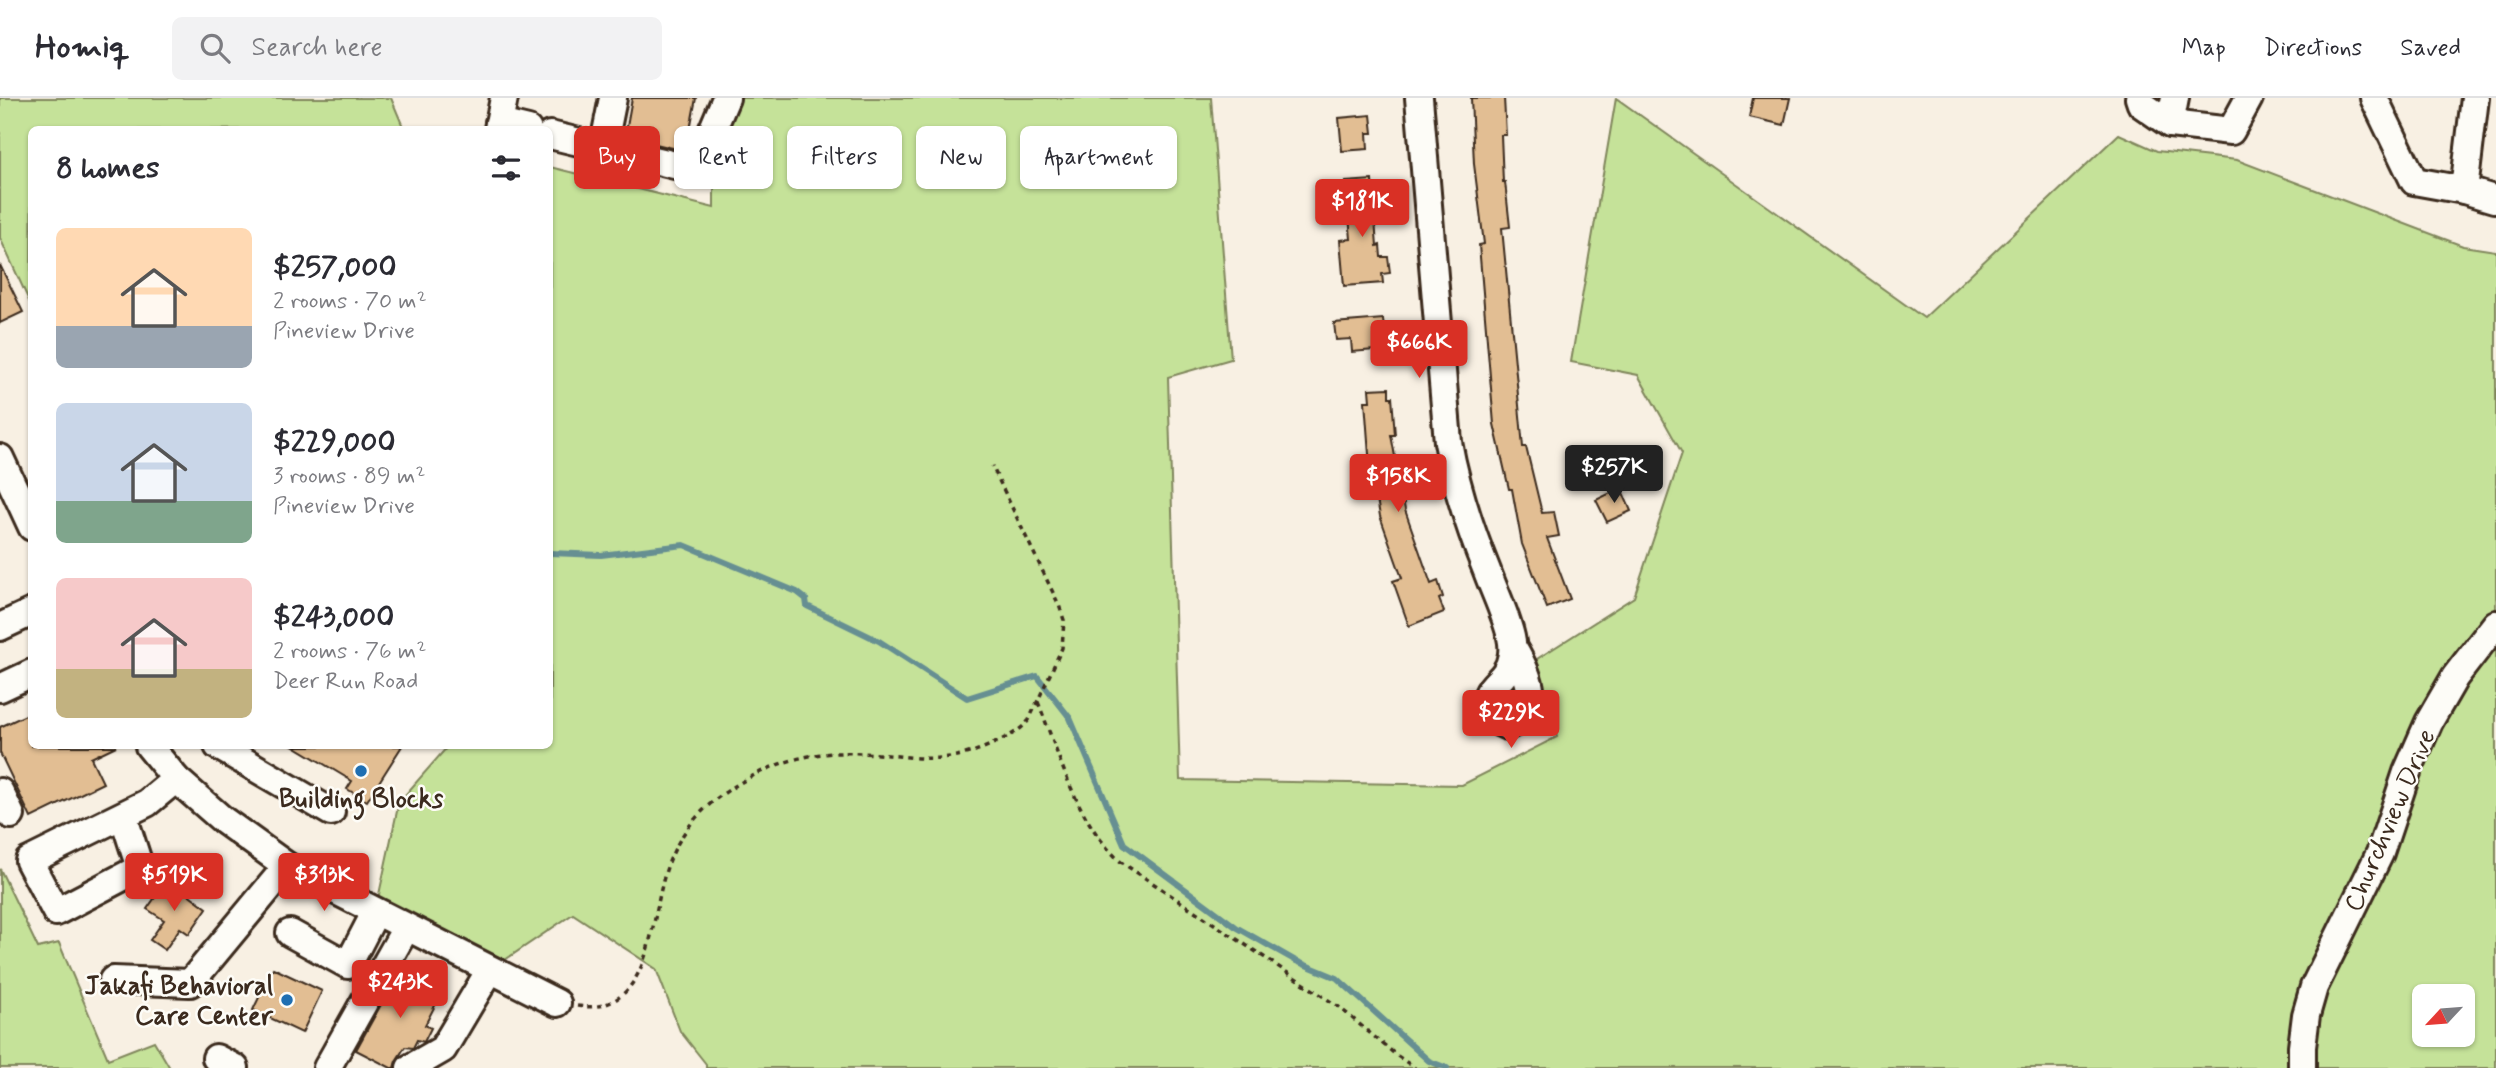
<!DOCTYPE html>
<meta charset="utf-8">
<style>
:root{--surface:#fff;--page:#f2f2f3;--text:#2b2b33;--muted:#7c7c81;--line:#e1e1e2;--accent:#d93025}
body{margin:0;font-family:Mynerve,sans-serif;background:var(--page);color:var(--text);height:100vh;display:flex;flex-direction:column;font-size:26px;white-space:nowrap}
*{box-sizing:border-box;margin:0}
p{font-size:23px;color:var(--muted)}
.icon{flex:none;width:38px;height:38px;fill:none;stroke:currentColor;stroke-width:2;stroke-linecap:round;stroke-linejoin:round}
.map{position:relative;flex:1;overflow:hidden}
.side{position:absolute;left:28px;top:28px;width:525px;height:623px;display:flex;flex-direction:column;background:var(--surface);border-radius:10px;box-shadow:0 2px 5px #0004}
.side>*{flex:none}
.banner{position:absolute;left:574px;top:28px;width:665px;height:63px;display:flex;gap:14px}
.needle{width:46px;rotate:244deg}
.controls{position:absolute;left:2412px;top:886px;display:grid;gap:14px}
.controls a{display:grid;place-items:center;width:63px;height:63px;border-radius:10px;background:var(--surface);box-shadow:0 2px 5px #0004;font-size:35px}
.price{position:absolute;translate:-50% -60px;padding:0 16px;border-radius:7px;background:var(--accent);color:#fff;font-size:23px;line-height:46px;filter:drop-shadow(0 2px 4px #0008)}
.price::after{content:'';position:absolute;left:50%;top:42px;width:21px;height:16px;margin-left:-10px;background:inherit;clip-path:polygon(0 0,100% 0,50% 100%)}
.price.current{background:#222;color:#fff}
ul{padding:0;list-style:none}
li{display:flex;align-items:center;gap:21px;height:175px;padding:0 28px}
li span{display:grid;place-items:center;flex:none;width:196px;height:140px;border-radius:10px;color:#555}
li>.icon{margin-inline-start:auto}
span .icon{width:84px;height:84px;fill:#fffc;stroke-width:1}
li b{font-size:30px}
h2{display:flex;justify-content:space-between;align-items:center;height:84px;padding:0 28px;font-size:30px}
.tag{padding:0 24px;border-radius:10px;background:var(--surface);box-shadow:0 2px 5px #0004;font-size:24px;line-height:63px}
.tag.current{background:var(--accent);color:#fff}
header{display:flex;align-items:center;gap:42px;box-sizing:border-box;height:98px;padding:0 35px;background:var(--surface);border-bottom:2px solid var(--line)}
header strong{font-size:33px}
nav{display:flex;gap:38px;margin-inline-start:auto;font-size:24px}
.search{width:490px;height:63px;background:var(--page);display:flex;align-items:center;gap:18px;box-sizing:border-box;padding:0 24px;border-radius:10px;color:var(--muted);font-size:26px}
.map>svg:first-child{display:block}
.green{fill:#c5e299;stroke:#80865c;stroke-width:2;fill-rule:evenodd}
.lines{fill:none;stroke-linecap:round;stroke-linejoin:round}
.stream{stroke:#668f92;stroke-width:6}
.building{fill:#e2be93;stroke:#3b2a1e;stroke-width:2}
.minor-casing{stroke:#3b2a1e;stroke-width:32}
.path{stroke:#3b2a1e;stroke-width:3.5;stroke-dasharray:5 5;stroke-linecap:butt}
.minor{stroke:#fdfcf7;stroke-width:26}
.poi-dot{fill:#1f6fb2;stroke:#fdfcf7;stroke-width:2.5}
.labels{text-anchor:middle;stroke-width:5;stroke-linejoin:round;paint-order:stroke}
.poi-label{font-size:26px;font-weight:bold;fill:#3b2a1e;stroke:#fdfcf7}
.street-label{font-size:26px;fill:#3b2a1e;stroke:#fdfcf7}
</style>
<header>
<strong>Homiq</strong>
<div class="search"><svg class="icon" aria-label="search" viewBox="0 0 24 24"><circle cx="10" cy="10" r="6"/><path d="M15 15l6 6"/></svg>Search here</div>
<nav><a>Map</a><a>Directions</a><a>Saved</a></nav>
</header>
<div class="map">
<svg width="2496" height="970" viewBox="0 0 2496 970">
<rect width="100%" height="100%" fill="#f8f0e3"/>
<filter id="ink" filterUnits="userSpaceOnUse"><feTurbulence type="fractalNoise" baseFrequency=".0143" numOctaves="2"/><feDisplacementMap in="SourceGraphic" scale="14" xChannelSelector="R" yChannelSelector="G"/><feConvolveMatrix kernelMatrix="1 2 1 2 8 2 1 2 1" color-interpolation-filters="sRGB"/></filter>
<g filter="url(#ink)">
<g class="green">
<path d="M 0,0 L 391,0 L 404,31 L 32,32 L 31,207 L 0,140 Z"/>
<path d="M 733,0 L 1211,0 L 1231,261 L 1168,279 L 1180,682 L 1462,687 L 1557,639 L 1537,561 L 1634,499 L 1682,355 L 1638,277 L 1571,264 L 1616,0 L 1924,220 L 2119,36 L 2157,53 L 2237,62 L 2463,148 L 2496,153 L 2496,970 L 706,970 L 706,966 L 680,933 L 656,871 L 573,816 L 490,872 L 375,815 L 399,704 L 448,648 L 550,648 L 550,69 L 714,110 L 714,80 L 725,44 ZM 2424,898 L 2462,898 L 2462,936 L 2424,936 Z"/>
<path d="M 0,771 L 38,850 L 59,845 L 108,961 L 154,943 L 170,970 L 0,970 Z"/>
</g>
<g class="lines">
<path class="stream" d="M 550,455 L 601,457 L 684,447 L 797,494 L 806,501 L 807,508 L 879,543 L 967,600 L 1037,578 L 1070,620 L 1124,746 L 1236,829 L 1296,863 L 1337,880 L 1429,963 L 1447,970"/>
</g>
<g class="building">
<path d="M 632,0 L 696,0 L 686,53 L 625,39 Z"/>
<path d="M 1471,0 L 1504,0 L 1506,37 L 1501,37 L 1503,84 L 1505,84 L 1510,129 L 1502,130 L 1523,349 L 1526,349 L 1542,415 L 1554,414 L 1559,438 L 1547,440 L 1570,501 L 1547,510 L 1522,446 L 1512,391 L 1509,391 L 1494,326 L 1479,147 L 1484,146 L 1474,66 Z"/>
<path d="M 1753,0 L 1790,0 L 1784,27 L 1749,19 Z"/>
<path d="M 1371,17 L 1373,35 L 1367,35 L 1368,51 L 1342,53 L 1339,20 Z"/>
<path d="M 1372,82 L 1377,148 L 1380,147 L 1381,159 L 1388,159 L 1390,175 L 1382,176 L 1383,185 L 1344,188 L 1340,142 L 1351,141 L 1346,84 Z"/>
<path d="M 0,167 L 23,214 L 0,225 Z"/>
<path d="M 1383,221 L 1386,251 L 1352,254 L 1351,241 L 1336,242 L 1334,225 Z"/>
<path d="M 1389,290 L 1389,299 L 1392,299 L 1395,337 L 1391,337 L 1405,412 L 1431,486 L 1438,483 L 1443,499 L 1439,501 L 1444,514 L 1409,528 L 1393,483 L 1402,480 L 1380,418 L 1369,356 L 1365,303 L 1370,303 L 1369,291 Z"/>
<path d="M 1621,390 L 1631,413 L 1607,424 L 1596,402 Z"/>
<path d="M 32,614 L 32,648 L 116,648 L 91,660 L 103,685 L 31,720 L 0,655 L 0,629 Z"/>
<path d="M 294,648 L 402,648 L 367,703 L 347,691 L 352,683 Z"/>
<path d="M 168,781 L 207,810 L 189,836 L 180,830 L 165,852 L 150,842 L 164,822 L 147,811 Z"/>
<path d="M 273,870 L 322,893 L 302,935 L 253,912 Z"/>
<path d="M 400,872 L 442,894 L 425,927 L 431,930 L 424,944 L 417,942 L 413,950 L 405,949 L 396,963 L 394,970 L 391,970 L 356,952 Z"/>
</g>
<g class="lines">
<defs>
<g id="minor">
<path d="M 1419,0 L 1448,344 C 1456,389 1470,431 1487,473 C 1495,495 1506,517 1511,539 C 1514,551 1512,565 1505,575 C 1501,581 1495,585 1491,591 C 1479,607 1493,623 1507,628 C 1545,612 1529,577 1513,550"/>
<path d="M 2139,0 L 2141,6 L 2170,26 L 2231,33 L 2249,0"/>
<path d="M 2374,0 L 2414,83 L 2464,92"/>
<path d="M 2475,0 L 2464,92 L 2494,101"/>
<path d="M 499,25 L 528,32"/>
<path d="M 2170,26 L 2175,0"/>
<path d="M 498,31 L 504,0"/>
<path d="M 550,37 L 687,70 L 698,66 L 726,0"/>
<path d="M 603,50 L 613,0"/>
<path d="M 0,360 L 32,429"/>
<path d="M 0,529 L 32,514"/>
<path d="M 0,590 L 32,575"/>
<path d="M 149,648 L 176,681 L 223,722 L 287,768 L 557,905"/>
<path d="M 218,648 L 331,714"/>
<path d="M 0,694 L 11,717"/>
<path d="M 123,717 L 140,770 L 56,814 L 29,763 L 147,705 L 176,681"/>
<path d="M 290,835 L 348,867 L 375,815"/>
<path d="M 113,882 L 190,885 L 287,768"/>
<path d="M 216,960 L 235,970"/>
<path d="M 327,970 L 406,830"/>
<path d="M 410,970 L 443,951 L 490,872"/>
<path d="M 2302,970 L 2302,949 L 2306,917 L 2314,889 L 2380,755 L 2407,674 L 2429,624 L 2455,579 L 2496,526"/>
</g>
</defs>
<use href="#minor" class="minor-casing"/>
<g class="path">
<path d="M 1038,604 C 1060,659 1076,723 1121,764 L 1339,909 L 1396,957 L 1415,970"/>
<path d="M 577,908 C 656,919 649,813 669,764 C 679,738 697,715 720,698 C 755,673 795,656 838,655 C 902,652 936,675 999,643 C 1011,637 1021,632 1029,622 L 1062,550 L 1064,522 L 1059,507 L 992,368"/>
</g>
<use href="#minor" class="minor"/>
</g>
</g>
<g class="poi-dot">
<circle cx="361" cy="673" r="7"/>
<circle cx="287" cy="902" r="7"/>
</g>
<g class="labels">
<g class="poi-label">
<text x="361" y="709">Building Blocks</text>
<text x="273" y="896" text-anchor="end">Jakafi Behavioral<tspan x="273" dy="30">Care Center</tspan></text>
</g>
<g class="street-label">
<text transform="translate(2389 722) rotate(-67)" y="9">Churchview Drive</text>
</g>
</g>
</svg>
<div class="controls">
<a><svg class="needle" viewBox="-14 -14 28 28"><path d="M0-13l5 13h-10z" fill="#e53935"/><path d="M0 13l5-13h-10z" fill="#7c7c81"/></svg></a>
</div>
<b class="price" style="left:1362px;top:141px">$181K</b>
<b class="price" style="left:1419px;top:282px">$666K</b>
<b class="price current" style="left:1614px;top:407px">$257K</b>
<b class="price" style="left:1398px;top:416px">$158K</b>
<b class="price" style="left:1511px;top:652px">$229K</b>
<b class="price" style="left:174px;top:815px">$519K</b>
<b class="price" style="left:324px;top:815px">$313K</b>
<b class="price" style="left:400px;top:922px">$243K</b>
<div class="banner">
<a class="tag current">Buy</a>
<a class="tag">Rent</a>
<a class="tag">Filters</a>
<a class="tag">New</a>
<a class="tag">Apartment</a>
</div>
<section class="side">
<h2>8 homes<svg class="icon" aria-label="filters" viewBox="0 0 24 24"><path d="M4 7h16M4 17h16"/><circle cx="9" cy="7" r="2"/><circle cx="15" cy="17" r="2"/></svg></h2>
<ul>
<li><span style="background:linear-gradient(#ffd9b3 70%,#9aa5b1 0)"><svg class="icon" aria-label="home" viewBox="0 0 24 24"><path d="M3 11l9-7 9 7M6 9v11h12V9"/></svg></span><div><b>$257,000</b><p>2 rooms · 70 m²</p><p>Pineview Drive</p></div></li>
<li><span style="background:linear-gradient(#c9d6e8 70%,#7fa58c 0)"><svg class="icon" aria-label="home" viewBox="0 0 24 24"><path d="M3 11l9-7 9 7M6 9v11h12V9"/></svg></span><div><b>$229,000</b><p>3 rooms · 89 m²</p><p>Pineview Drive</p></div></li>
<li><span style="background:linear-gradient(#f6c9c9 65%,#c2b280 0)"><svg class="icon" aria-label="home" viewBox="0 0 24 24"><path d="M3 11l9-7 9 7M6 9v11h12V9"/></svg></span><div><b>$243,000</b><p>2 rooms · 76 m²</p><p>Deer Run Road</p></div></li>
</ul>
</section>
</div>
